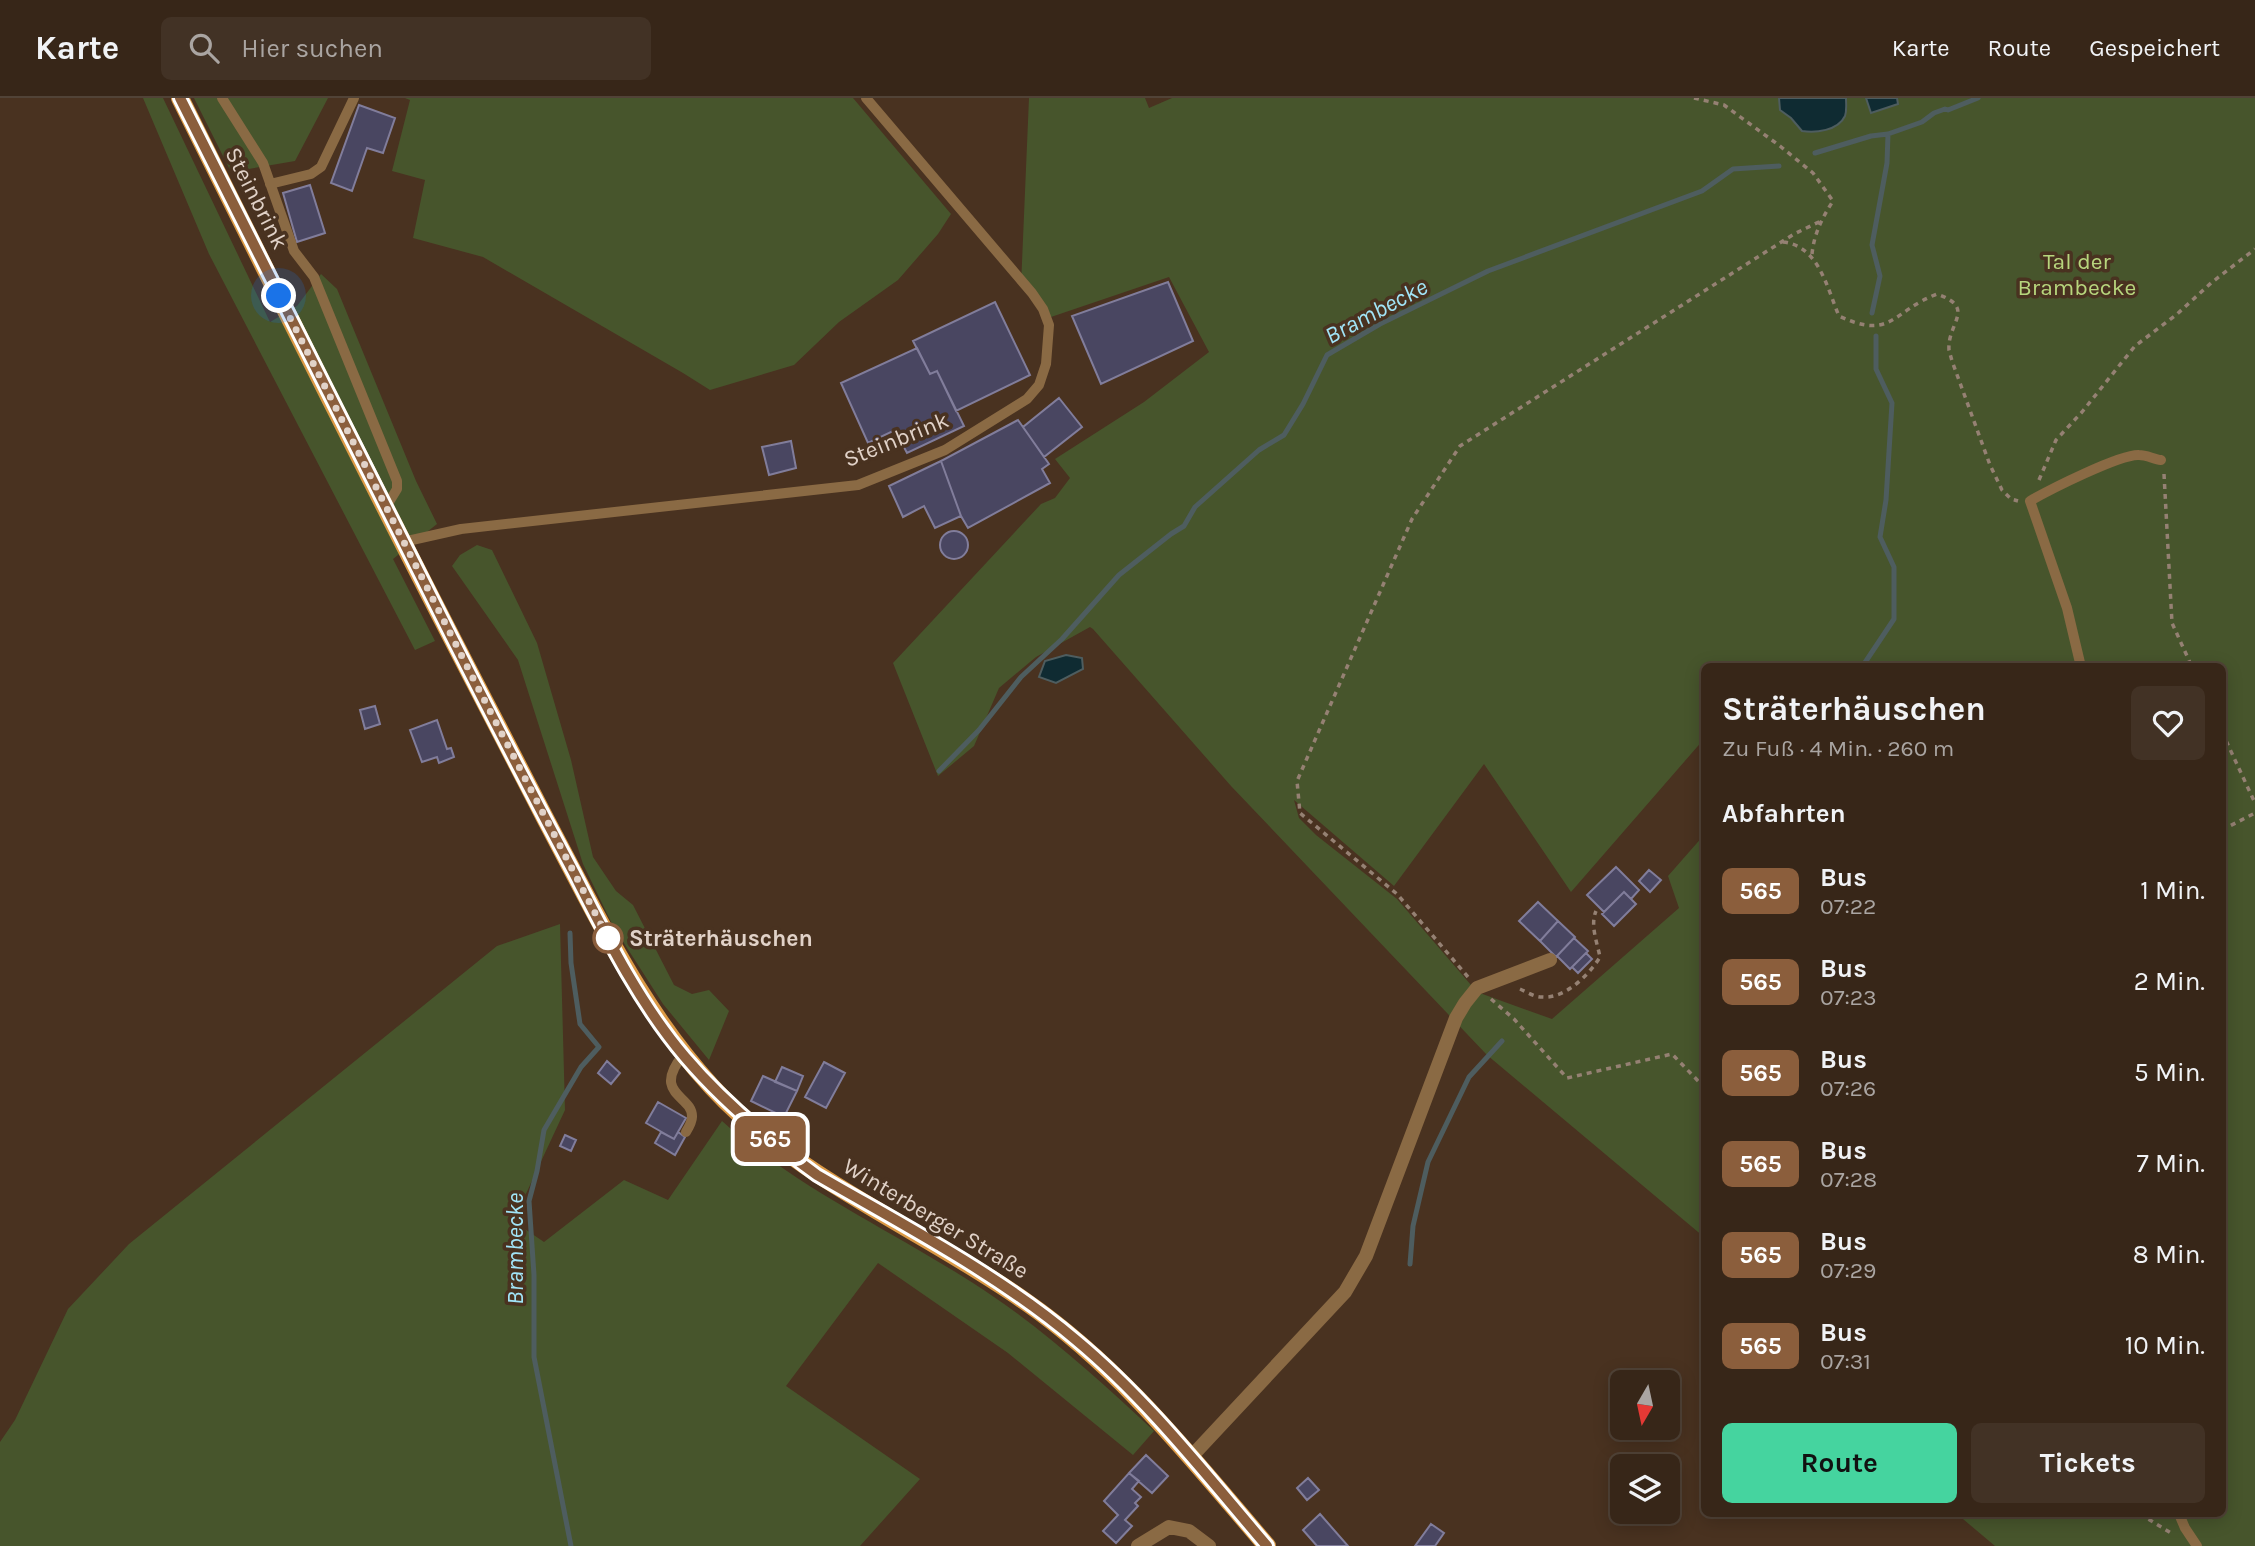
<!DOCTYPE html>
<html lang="de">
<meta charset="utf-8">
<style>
:root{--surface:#372618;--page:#423225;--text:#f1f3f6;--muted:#aaa5a2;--line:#514337;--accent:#45d49f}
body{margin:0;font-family:Karla,sans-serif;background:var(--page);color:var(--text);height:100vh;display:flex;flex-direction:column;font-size:26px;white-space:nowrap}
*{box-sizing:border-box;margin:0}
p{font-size:23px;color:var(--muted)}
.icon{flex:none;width:38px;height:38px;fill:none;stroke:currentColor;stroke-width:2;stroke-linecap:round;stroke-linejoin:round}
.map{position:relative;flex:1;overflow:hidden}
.side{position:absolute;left:1701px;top:565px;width:525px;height:854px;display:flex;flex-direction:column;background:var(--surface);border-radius:10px;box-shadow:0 4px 18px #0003,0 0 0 2px var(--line)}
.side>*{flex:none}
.badge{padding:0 14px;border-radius:10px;font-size:24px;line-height:46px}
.needle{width:46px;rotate:189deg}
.tools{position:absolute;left:1610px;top:1272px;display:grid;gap:14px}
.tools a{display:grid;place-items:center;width:70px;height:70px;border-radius:10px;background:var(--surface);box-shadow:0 4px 18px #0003,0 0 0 2px var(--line);font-size:35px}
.you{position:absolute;width:35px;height:35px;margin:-18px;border:5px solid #fff;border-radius:50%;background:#1a73e8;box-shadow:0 0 0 10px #1a73e833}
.map>.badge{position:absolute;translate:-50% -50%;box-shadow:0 0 0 4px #fff}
h2{padding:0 21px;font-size:26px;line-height:63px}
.round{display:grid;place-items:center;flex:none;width:74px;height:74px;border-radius:10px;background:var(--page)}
.overview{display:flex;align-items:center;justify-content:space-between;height:119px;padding:0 21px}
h1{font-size:33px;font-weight:700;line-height:52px}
.primary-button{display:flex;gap:14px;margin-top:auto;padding:14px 21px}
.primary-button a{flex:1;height:80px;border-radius:10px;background:var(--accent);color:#111;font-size:28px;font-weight:700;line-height:80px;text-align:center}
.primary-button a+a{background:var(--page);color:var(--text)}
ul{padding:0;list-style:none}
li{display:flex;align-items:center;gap:21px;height:91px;padding:0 21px}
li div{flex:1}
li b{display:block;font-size:26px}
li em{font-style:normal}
li .badge{min-width:77px;font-weight:700;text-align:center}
header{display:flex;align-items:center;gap:42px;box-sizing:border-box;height:98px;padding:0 35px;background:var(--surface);border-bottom:2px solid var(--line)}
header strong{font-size:33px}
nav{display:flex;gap:38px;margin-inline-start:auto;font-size:24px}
.search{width:490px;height:63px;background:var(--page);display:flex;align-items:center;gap:18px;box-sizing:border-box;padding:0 24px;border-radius:10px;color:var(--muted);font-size:26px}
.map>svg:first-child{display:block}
</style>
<header>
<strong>Karte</strong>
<div class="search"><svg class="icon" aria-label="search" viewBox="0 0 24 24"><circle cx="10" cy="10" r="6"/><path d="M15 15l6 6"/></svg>Hier suchen</div>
<nav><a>Karte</a><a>Route</a><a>Gespeichert</a></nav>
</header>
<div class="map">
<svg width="2255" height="1448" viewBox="0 0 2255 1448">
<rect width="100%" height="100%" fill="#493220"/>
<!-- green -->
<path fill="#47552c" d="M 143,0 L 163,0 L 270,224 L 297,208 L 321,176 L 337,191 L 416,383 L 437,426 L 393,461 L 435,543 L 415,552 L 209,156 Z
M 194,0 L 328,0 L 295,63 L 231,74 Z
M 405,0 L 853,0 L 951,116 L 938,136 L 898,182 L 839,224 L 794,267 L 710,292 L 683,275 L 483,159 L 413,140 L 425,82 L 392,73 L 410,2 Z
M 1029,0 L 1145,0 L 1149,10 L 1172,0 L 2255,0 L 2255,1448 L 1995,1448 L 1957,1416 L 2222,1416 L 2222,569 L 1704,569 L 1704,641 L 1571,794 L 1484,666 L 1394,788 L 1294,702 L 1299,720 L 1316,737 L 1397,801 L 1477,894 L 1552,921 L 1679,810 L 1668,778 L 1704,737 L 1704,1139 L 1487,957 L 1231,688 L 1093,531 L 1090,529 L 1036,559 L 999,590 L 974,648 L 938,678 L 893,565 L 1041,406 L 1055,400 L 1070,380 L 1055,361 L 1144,304 L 1209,254 L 1169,179 L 1051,219 L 1021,188 Z
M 477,447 L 492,452 L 537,545 L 571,662 L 593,759 L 616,793 L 633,807 L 674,887 L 692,896 L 709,892 L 729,913 L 709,962 L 663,906 L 613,828 L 583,766 L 518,562 L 452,468 L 460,457 Z
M 560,826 L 565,1012 L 524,1100 L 522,1129 L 544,1144 L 624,1082 L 668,1102 L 722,1023 C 797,1090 889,1131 973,1185 C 1039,1227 1097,1280 1154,1333 L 1133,1357 L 1008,1255 L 878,1165 L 786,1288 L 920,1381 L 860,1448 L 0,1448 L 0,1344 L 15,1322 L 68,1211 L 129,1146 L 497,848 Z"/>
<!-- water -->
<path fill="#0f2b32" stroke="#4e5d5f" stroke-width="2" d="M 1779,0 L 1846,0 C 1846,6 1847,12 1845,18 C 1838,33 1815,35 1802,33 L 1791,20 L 1780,12 Z
M 1866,0 L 1897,0 L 1898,6 L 1871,15 Z
M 1066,557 L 1082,560 L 1083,571 L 1056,585 L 1039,579 L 1045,563 Z"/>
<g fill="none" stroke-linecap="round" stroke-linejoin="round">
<!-- stream -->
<path stroke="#4e5d5f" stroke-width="5" d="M 1815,55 L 1871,38 L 1888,36 L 1922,24 L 1934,15 L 1945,11 L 1948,12 L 1978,0
M 1872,215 L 1880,178 L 1872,147 L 1887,65 L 1888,36
M 1862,569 L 1894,521 L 1894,469 L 1880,439 L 1886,402 L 1892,305 L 1876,271 L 1876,238
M 939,673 L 979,632 L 1021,579 L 1062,541 L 1119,477 L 1171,436 L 1184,428 L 1195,409 L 1259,352 L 1284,337 L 1303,306 L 1327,257 L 1380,226 L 1488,173 L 1702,93 L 1733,71 L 1779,68
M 570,835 L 571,865 L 580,926 L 599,949 L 581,969 L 544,1032 L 537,1073 L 529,1103 L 534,1177 L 534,1259 L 571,1448
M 1410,1166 L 1413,1128 L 1428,1064 L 1469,979 L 1502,943"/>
</g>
<!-- building -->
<path fill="#494661" stroke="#817d9b" stroke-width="2" d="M 359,7 L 395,20 L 383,55 L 367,50 L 352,93 L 331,85 Z
M 310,87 L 325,135 L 297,144 L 283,95 Z
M 1168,184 L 1193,243 L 1101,286 L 1072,218 Z
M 995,204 L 1030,277 L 956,313 L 937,273 L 930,276 L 913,243 Z
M 917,250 L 930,276 L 937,273 L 964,328 L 907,355 L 895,332 L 868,345 L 841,285 Z
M 1059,300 L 1082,329 L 1044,359 L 1023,329 Z
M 1018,322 L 1049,366 L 1042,371 L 1050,385 L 968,430 L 961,418 L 941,363 Z
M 791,343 L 796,370 L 769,377 L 762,349 Z
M 941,363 L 961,418 L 935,430 L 924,408 L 903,419 L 889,388 Z
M940 447a14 14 0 1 1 28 0a14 14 0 1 1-28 0Z
M 375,608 L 380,626 L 365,631 L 360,612 Z
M 437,622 L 447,651 L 451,650 L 454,659 L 439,665 L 437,659 L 422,664 L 410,632 Z
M 1616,769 L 1639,792 L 1631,801 L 1624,794 L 1604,814 L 1587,797 Z
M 1649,772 L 1661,782 L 1650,794 L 1639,783 Z
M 1624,794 L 1636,806 L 1614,828 L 1602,816 Z
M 1538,804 L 1558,823 L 1540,843 L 1519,823 Z
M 1558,823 L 1575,839 L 1556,859 L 1540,843 Z
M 1574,840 L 1588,853 L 1570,871 L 1557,858 Z
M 1586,855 L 1592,861 L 1578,875 L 1572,869 Z
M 607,963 L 620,975 L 611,986 L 598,975 Z
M 824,964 L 845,975 L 826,1010 L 805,999 Z
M 782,969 L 803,978 L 797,993 L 775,984 Z
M 763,978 L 797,993 L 784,1019 L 751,1003 Z
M 658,1004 L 686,1020 L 674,1041 L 646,1025 Z
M 661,1034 L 674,1041 L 678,1034 L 685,1039 L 675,1057 L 655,1045 Z
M 565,1037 L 576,1042 L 571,1053 L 560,1048 Z
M 1146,1357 L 1168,1378 L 1152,1395 L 1129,1375 Z
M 1129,1375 L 1139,1383 L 1132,1391 L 1141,1399 L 1135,1405 L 1138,1408 L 1125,1422 L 1132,1428 L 1116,1445 L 1103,1433 L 1118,1417 L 1104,1403 Z
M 1308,1380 L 1319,1392 L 1307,1402 L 1297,1390 Z
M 1320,1416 L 1348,1448 L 1317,1448 L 1303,1432 Z
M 1431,1426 L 1444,1435 L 1435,1448 L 1415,1448 Z"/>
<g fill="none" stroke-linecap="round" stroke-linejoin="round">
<!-- path -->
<path stroke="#958173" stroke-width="3.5" stroke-dasharray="5 5" stroke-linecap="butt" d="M 1694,0 L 1724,7 L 1780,48 L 1813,75 L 1833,103 C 1822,120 1814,136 1812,156
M 1783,144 C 1819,148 1827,190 1839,218 C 1892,243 1892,213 1937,196 C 1977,210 1947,225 1949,252 C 1950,256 1951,259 1952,263 L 1990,367 L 2002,392 L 2011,401 L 2018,403
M 2164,376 L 2172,525 L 2192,569
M 2039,382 L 2056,342 L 2082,314 L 2135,248 L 2176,217 L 2211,185 L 2255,151
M 2222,634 L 2255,705
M 2222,732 L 2255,715
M 1468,879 L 1397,796 L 1300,715 L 1297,683 L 1412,421 L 1460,348 L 1794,136 L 1821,123
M 1520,891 C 1527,894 1534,899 1542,899 C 1565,901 1589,877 1600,859 C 1597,844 1590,827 1596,813
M 1491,901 L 1514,921 L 1567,980 L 1672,956 L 1704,989
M 2140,1416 L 2171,1435"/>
<!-- lane -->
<path stroke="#8a6a44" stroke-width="10" d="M 222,0 L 263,65 L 294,153 L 314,179 L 397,383 L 397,391 L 386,409
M 270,86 L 311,76 L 321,69 L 354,0
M 403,444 L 461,431 L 858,387 L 945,352 L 1027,301 L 1039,287 L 1046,266 L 1049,227 L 1043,211 L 1032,195 L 866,0
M 2081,569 L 2067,510 L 2030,403 C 2049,392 2120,356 2139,357 C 2146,357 2154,361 2161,362
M 683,957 C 651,997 693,997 692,1019 C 692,1024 689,1029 686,1034
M 2179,1416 L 2185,1430 L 2197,1448"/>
<!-- street -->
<path stroke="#8a6a44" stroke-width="14" d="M 1191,1359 L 1345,1194 L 1366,1158 L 1456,920 L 1465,905 L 1477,890 L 1550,862
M 1138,1448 L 1169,1429 L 1189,1433 L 1209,1448"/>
<!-- primary -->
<path stroke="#db9945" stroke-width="18" d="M 180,0 C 285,211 390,422 499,631 C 524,680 550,730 576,779 C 615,854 655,927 712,989 C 799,1083 923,1131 1026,1204 C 1121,1270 1192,1361 1267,1448"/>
</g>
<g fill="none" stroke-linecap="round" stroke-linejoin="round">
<defs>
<path id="line" d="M 180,0 C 271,179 360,359 451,538 C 491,617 532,696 574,775 C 606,838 639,905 685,959 C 724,1005 769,1042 817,1077 C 905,1128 998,1176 1076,1242 C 1148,1302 1206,1377 1267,1448"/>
</defs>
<!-- line casing -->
<use href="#line" stroke="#fff" stroke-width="16"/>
<!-- line -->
<use href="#line" stroke="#8b5e3c" stroke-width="10"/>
<!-- walk -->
<path stroke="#e1d2c8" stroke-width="7" stroke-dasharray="0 12.6" d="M 279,198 L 475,584 L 608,840"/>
</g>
<!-- markers -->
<circle fill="#fff" stroke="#8b5e3c" stroke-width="3.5" cx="608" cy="840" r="14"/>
<g text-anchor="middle" stroke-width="7" stroke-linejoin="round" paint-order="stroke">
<!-- street labels -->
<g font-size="23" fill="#e1d2c8" stroke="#493220">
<text transform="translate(257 100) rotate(63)" y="8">Steinbrink</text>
<text transform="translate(896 341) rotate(-22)" y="8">Steinbrink</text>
<text transform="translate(936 1120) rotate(31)" y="8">Winterberger Straße</text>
</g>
<!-- park labels -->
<g font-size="23" fill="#b7d67d" stroke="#493220">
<text x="2077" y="171">Tal der<tspan x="2077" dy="26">Brambecke</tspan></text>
</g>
<!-- stop labels -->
<g font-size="23" font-weight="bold" fill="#e1d2c8" stroke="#493220" text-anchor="start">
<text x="629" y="848">Sträterhäuschen</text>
</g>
<!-- water labels -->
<g font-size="24" font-style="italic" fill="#a1e4f7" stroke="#493220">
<text transform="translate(1376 213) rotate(-28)" y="8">Brambecke</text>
<text transform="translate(515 1151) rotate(-90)" y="8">Brambecke</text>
</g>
</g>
</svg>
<div class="tools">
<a><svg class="needle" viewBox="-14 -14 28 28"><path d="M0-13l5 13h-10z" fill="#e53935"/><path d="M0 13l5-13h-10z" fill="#aaa5a2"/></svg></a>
<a><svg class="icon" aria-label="layers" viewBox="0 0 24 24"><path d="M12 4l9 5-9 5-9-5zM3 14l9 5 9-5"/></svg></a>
</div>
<div class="you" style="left:279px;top:198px"></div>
<b class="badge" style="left:770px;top:1041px;background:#8b5e3c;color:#fff">565</b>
<section class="side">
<div class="overview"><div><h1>Sträterhäuschen</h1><p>Zu Fuß · 4 Min. · 260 m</p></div><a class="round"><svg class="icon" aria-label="heart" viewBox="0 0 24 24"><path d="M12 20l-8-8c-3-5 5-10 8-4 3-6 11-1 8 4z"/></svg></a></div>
<h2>Abfahrten</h2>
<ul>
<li><span class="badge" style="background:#8b5e3c;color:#fff">565</span><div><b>Bus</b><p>07:22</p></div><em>1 Min.</em></li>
<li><span class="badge" style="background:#8b5e3c;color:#fff">565</span><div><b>Bus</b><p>07:23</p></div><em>2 Min.</em></li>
<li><span class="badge" style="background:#8b5e3c;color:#fff">565</span><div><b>Bus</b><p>07:26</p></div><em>5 Min.</em></li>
<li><span class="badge" style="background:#8b5e3c;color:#fff">565</span><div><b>Bus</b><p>07:28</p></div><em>7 Min.</em></li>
<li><span class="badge" style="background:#8b5e3c;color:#fff">565</span><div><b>Bus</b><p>07:29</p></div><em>8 Min.</em></li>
<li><span class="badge" style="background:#8b5e3c;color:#fff">565</span><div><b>Bus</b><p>07:31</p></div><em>10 Min.</em></li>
</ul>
<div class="primary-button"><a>Route</a><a>Tickets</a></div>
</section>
</div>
